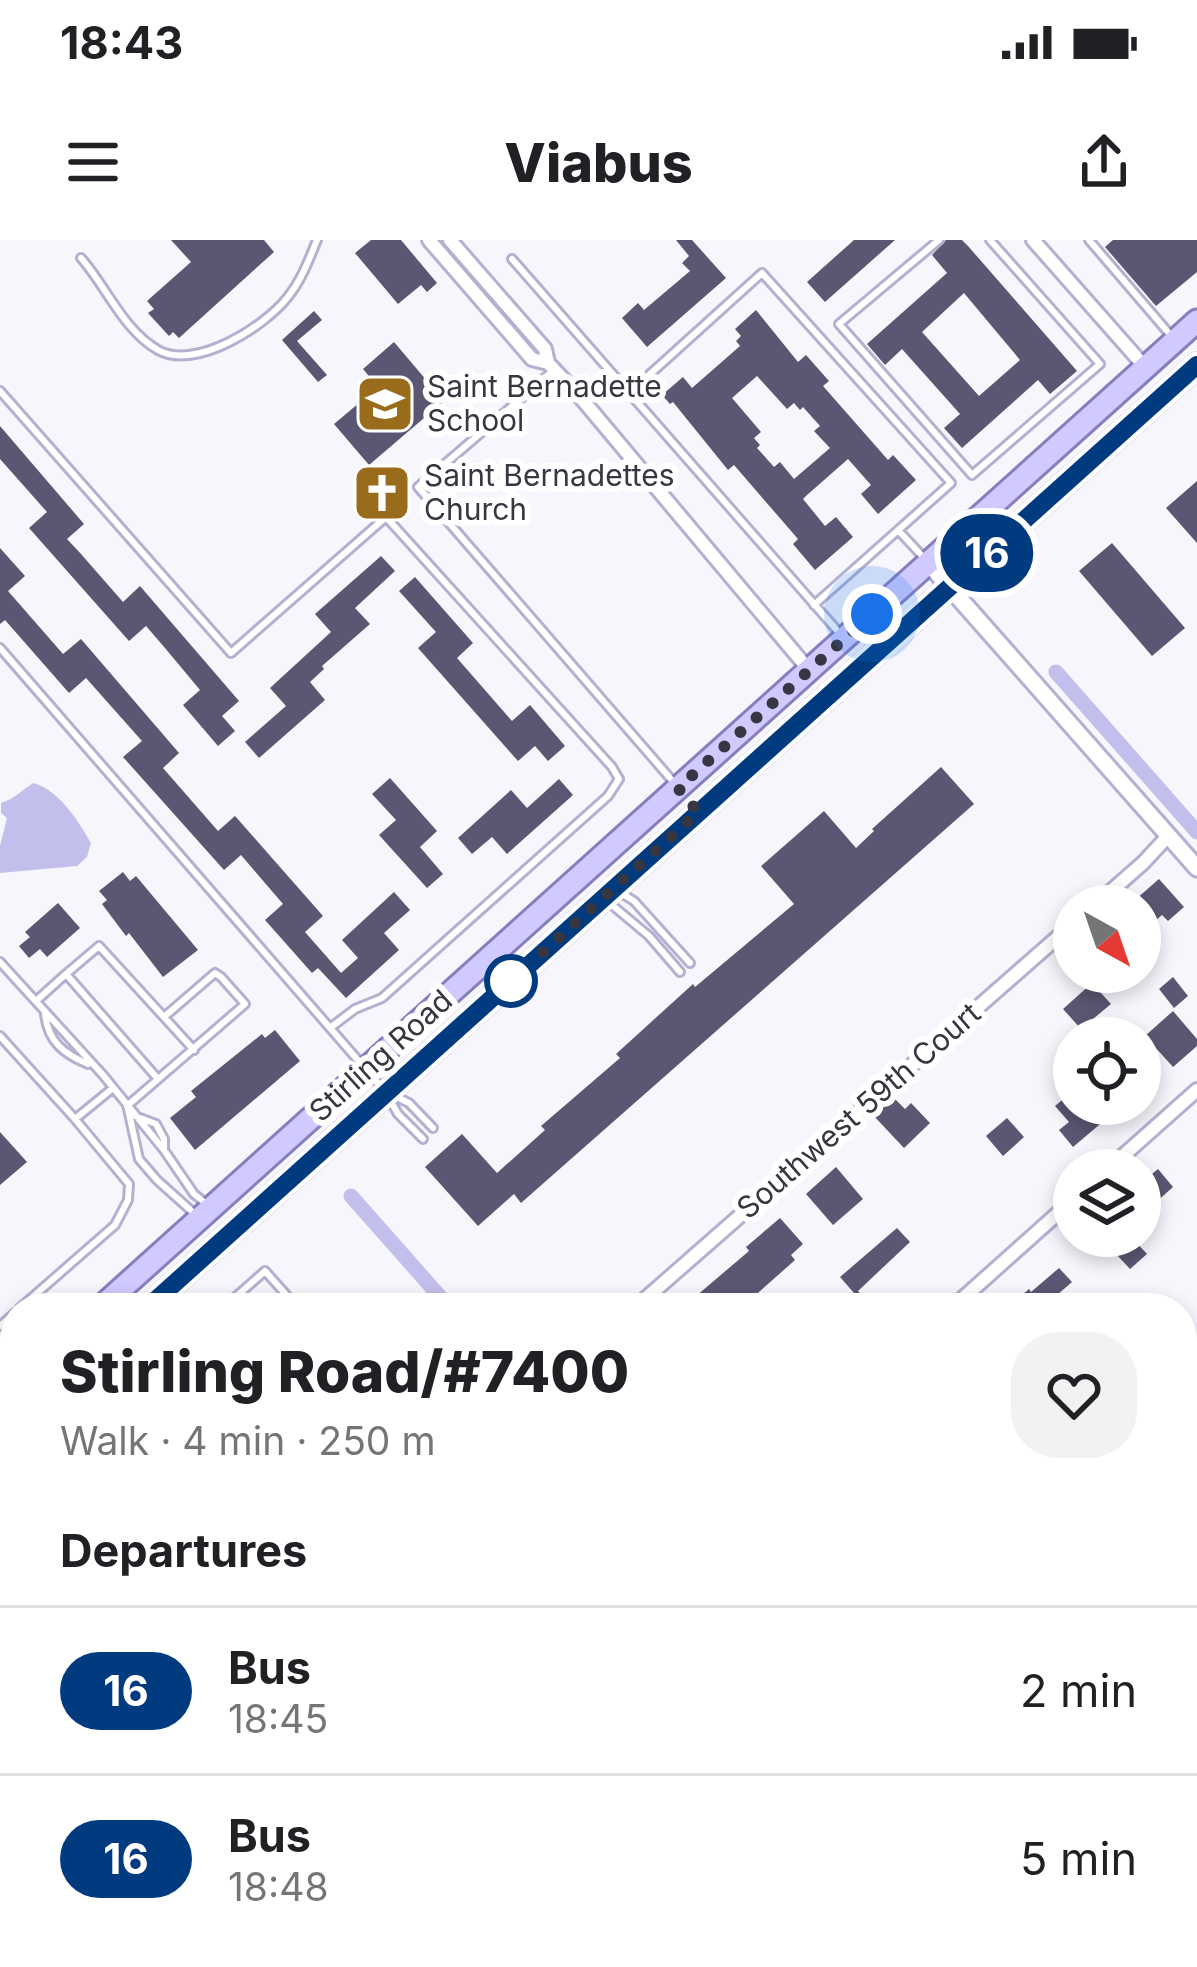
<!DOCTYPE html>
<meta charset="utf-8">
<style>
:root{--surface:#fff;--page:#f2f2f2;--text:#202124;--muted:#757577;--line:#e0e0e0}
body{margin:0;font-family:Inter,sans-serif;background:var(--page);color:var(--text);height:100vh;display:flex;flex-direction:column;font-size:45px;white-space:nowrap}
*{box-sizing:border-box;margin:0}
p{font-size:39px;color:var(--muted)}
.icon{flex:none;width:66px;height:66px;fill:none;stroke:currentColor;stroke-width:2;stroke-linecap:round;stroke-linejoin:round}
.map{position:relative;flex:1;overflow:hidden}
.drawer{position:absolute;left:0px;top:1053px;width:1197px;height:675px;display:flex;flex-direction:column;background:var(--surface);border-radius:48px 48px 0 0;box-shadow:0 6px 18px #0003}
.drawer>*{flex:none}
.badge{padding:0 24px;border-radius:39px;font-size:42px;line-height:78px}
.needle{width:78px;rotate:140deg}
.tools{position:absolute;left:1053px;top:645px;display:grid;gap:24px}
.tools a{display:grid;place-items:center;width:108px;height:108px;border-radius:50%;background:var(--surface);box-shadow:0 6px 18px #0003;font-size:60px}
.you{position:absolute;width:60px;height:60px;margin:-30px;border:9px solid #fff;border-radius:50%;background:#1a73e8;box-shadow:0 0 0 18px #1a73e833}
.map>.badge{position:absolute;translate:-50% -50%;box-shadow:0 0 0 6px #fff}
h2{padding:0 60px;font-size:45px;line-height:108px}
.round{display:grid;place-items:center;flex:none;width:126px;height:126px;border-radius:48px;background:var(--page)}
.head{display:flex;align-items:center;justify-content:space-between;height:204px;padding:0 60px}
h1{font-size:57px;font-weight:800;line-height:90px}
ul{padding:0;list-style:none}
li{display:flex;align-items:center;gap:36px;height:168px;padding:0 60px;border-top:3px solid var(--line)}
li div{flex:1}
li b{display:block;font-size:45px}
li em{font-style:normal}
li .badge{min-width:132px;font-weight:700;text-align:center}
.status{display:flex;justify-content:space-between;align-items:center;height:84px;padding:0 60px;background:var(--surface);direction:ltr}
.status svg{height:33px;fill:currentColor}
header{display:flex;justify-content:space-between;align-items:center;height:156px;padding:0 60px;background:var(--surface);font-size:54px;font-weight:800}
.map>svg:first-child{display:block}
</style>
<div class="status"><b>18:43</b><svg viewBox="0 0 49 12"><path d="M0 12V9h3v3zM5 12V6h3v6zM10 12V3h3v9zM15 12V0h3v12zM26 1h20v11H26zM47 4h2v5h-2z"/></svg></div>
<header><svg class="icon" aria-label="menu" viewBox="0 0 24 24"><path d="M4 6h16M4 12h16M4 18h16"/></svg>Viabus<svg class="icon" aria-label="share" viewBox="0 0 24 24"><path d="M12 15V3M7 8l5-5 5 5M5 13v7h14v-7"/></svg></header>
<div class="map">
<svg width="1197" height="1727" viewBox="0 0 1197 1727">
<rect width="100%" height="100%" fill="#f7f6fd"/>
<!-- water -->
<path fill="#c2bfec" d="M 33,543 C 59,550 77,579 91,603 L 87,617 L 77,626 L 0,633 L 0,606 L 7,578 L 1,573 L 1,563 L 11,559 Z"/>
<g fill="none" stroke-linecap="round" stroke-linejoin="round">
<!-- canal -->
<path stroke="#c2bfec" stroke-width="15" d="M 1056,432 L 1197,592
M 351,956 L 450,1068
M 1020,1713 L 1033,1727"/>
</g>
<!-- building -->
<path fill="#595772" fill-rule="evenodd" d="M 171,0 L 264,0 L 274,12 L 179,98 L 173,92 L 169,96 L 148,73 L 154,69 L 147,61 L 191,22 Z
M 371,0 L 401,0 L 437,43 L 427,52 L 421,45 L 398,64 L 355,13 Z
M 676,0 L 692,0 L 726,38 L 647,107 L 622,78 L 638,63 L 644,70 L 690,31 L 682,23 L 689,16 Z
M 854,0 L 895,0 L 825,62 L 807,42 Z
M 946,0 L 962,0 L 968,6 L 1077,131 L 1050,154 L 1038,140 L 962,208 L 944,188 L 960,174 L 902,109 L 885,125 L 867,104 L 947,33 L 932,15 ZM 964,53 L 1020,120 L 979,156 L 922,92 Z
M 1113,0 L 1197,0 L 1197,32 L 1156,66 L 1105,7 Z
M 756,70 L 798,122 L 806,115 L 829,141 L 823,146 L 888,220 L 893,215 L 916,240 L 878,274 L 861,254 L 871,245 L 848,219 L 807,255 L 803,259 L 825,286 L 836,277 L 853,297 L 815,330 L 793,304 L 798,299 L 734,225 L 728,230 L 673,162 L 670,164 L 662,155 L 683,137 L 692,148 L 740,106 L 736,101 L 741,96 L 735,89 ZM 757,136 L 787,169 L 794,163 L 800,170 L 803,167 L 820,186 L 814,191 L 830,208 L 794,239 L 780,222 L 774,227 L 757,208 L 760,205 L 754,198 L 761,192 L 732,158 Z
M 314,71 L 322,80 L 297,101 L 327,135 L 318,142 L 282,100 Z
M 394,102 L 444,161 L 369,225 L 334,184 L 378,147 L 363,129 Z
M 0,186 L 84,284 L 67,299 L 81,314 L 123,362 L 140,346 L 239,461 L 222,476 L 235,491 L 218,506 L 183,465 L 200,450 L 165,408 L 146,386 L 129,401 L 29,288 L 47,272 L 0,219 Z
M 1197,241 L 1197,303 L 1166,268 Z
M 1112,303 L 1185,388 L 1152,416 L 1079,331 Z
M 0,308 L 25,336 L 8,351 L 63,414 L 81,399 L 179,513 L 163,528 L 218,591 L 235,576 L 323,676 L 305,692 L 341,733 L 358,718 L 342,700 L 394,652 L 410,670 L 384,693 L 399,710 L 346,758 L 318,728 L 312,733 L 265,680 L 283,664 L 241,615 L 224,630 L 123,517 L 142,501 L 86,438 L 69,453 L 5,380 L 0,384 Z
M 381,316 L 395,331 L 355,368 L 370,384 L 322,426 L 324,429 L 310,442 L 325,460 L 259,518 L 245,502 L 286,466 L 270,448 L 331,392 L 315,374 Z
M 415,337 L 473,403 L 457,418 L 512,481 L 530,465 L 565,506 L 548,521 L 535,506 L 518,521 L 418,408 L 436,392 L 399,351 Z
M 941,527 L 974,564 L 521,963 L 514,954 L 478,986 L 425,927 L 462,894 L 497,933 L 545,890 L 541,886 L 620,818 L 616,814 L 693,744 L 695,747 L 794,664 L 761,626 L 824,571 L 856,608 L 874,591 L 872,589 Z
M 390,538 L 437,591 L 420,607 L 443,634 L 427,648 L 379,595 L 396,580 L 372,554 Z
M 559,539 L 573,555 L 507,614 L 492,597 L 472,614 L 458,598 L 511,550 L 527,568 Z
M 123,632 L 130,641 L 136,636 L 198,710 L 163,737 L 129,693 L 126,696 L 102,664 L 107,660 L 99,651 Z
M 1159,639 L 1184,667 L 1168,681 L 1162,675 L 1140,694 L 1140,666 L 1128,666 Z
M 58,663 L 80,688 L 47,717 L 40,709 L 29,718 L 19,706 L 30,697 L 25,692 Z
M 1173,737 L 1188,756 L 1174,768 L 1159,749 Z
M 1092,743 L 1111,764 L 1081,789 L 1063,769 Z
M 1173,771 L 1197,799 L 1197,806 L 1173,827 L 1145,796 Z
M 275,790 L 300,821 L 195,910 L 170,878 L 196,857 L 191,851 L 262,794 L 265,798 Z
M 1074,850 L 1074,864 L 1104,864 L 1112,874 L 1073,907 L 1059,890 L 1069,882 L 1055,866 Z
M 892,856 L 905,869 L 911,863 L 930,883 L 904,908 L 872,874 Z
M 1007,878 L 1024,897 L 1003,916 L 986,896 Z
M 0,892 L 27,922 L 0,945 Z
M 836,927 L 863,959 L 833,985 L 806,954 Z
M 1158,929 L 1173,947 L 1145,972 L 1140,965 L 1140,930 L 1147,938 Z
M 780,978 L 803,1004 L 791,1015 L 795,1020 L 741,1068 L 682,1068 L 749,1011 L 746,1007 Z
M 897,988 L 910,1002 L 858,1051 L 873,1068 L 836,1068 L 854,1053 L 840,1037 Z
M 1133,999 L 1147,1014 L 1130,1029 L 1116,1014 Z
M 1059,1028 L 1072,1042 L 1042,1068 L 1007,1068 L 1029,1049 L 1031,1052 Z
M 0,1374 L 15,1391 L 15,1447 L 0,1430 Z
M 15,1466 L 15,1614 L 0,1627 L 0,1480 Z
M 1182,1532 L 1197,1532 L 1197,1576 L 1182,1576 Z
M 855,1713 L 894,1713 L 891,1727 L 851,1727 Z
M 1110,1713 L 1163,1713 L 1175,1727 L 1123,1727 Z"/>
<g fill="none" stroke-linecap="round" stroke-linejoin="round">
<defs>
<path id="service" d="M 939,0 L 839,84 L 972,235 L 1100,124 L 990,0
M 1089,0 L 1173,98
M 81,18 C 106,46 123,90 158,110 C 195,131 264,87 287,58 C 301,41 309,20 317,0
M 512,19 L 842,396
M 554,130 L 418,247 L 676,545
M 0,151 L 231,413 L 386,277 L 612,527 L 619,539 L 608,556 L 382,758 L 355,769 L 330,788
M 628,154 L 762,33 L 951,243 L 814,365
M 898,290 L 924,318
M 0,408 L 383,849
M 616,650 L 634,661 L 690,723
M 606,660 L 649,696 L 680,732
M 0,722 L 103,835 L 164,910 L 194,954 L 209,966
M 36,761 L 66,734
M 45,774 C 48,802 64,814 88,824
M 0,796 L 75,879 L 129,944 L 128,960 L 115,985 L 20,1068
M 158,839 L 66,734 L 99,706 L 194,810
M 395,856 L 409,863 L 433,888
M 390,860 L 398,874 L 423,899
M 127,866 L 245,764 L 221,737 L 215,733 L 164,777
M 128,869 L 139,919 L 157,940 L 196,975
M 135,876 L 156,884 L 164,899 L 164,910
M 75,879 L 113,848
M 223,1068 L 265,1031 L 298,1068
M 0,1086 L 15,1073
M 0,1360 L 15,1377
M 0,1650 L 15,1637"/>
<path id="minor" d="M 429,0 L 532,119 L 548,123 L 545,109 L 450,0
M 1033,0 L 1145,127
M 548,123 L 581,158 L 809,430
M 1094,666 L 1143,623 L 1168,596
M 1107,930 L 1197,850
M 645,1059 L 1074,683
M 952,1068 L 1074,959
M 1182,1155 L 1197,1141
M 1182,1466 L 1197,1453
M 1182,1654 L 1197,1671
M 15,1727 L 30,1713
M 692,1727 L 709,1713"/>
<path id="tertiary" d="M 929,324 L 1197,628"/>
<path id="primary" d="M 100,1068 L 1197,81
M 147,1068 L 1197,125
M 0,1158 L 15,1144
M 0,1201 L 15,1187"/>
</defs>
<!-- service casing -->
<use href="#service" stroke="#b3b1d0" stroke-width="12"/>
<!-- minor casing -->
<use href="#minor" stroke="#b3b1d0" stroke-width="18"/>
<!-- tertiary casing -->
<use href="#tertiary" stroke="#b3b1d0" stroke-width="21"/>
<!-- primary casing -->
<use href="#primary" stroke="#867fbd" stroke-width="27"/>
<!-- service -->
<use href="#service" stroke="#fff" stroke-width="6"/>
<!-- minor -->
<use href="#minor" stroke="#fff" stroke-width="12"/>
<!-- tertiary -->
<use href="#tertiary" stroke="#fff" stroke-width="15"/>
<!-- primary -->
<use href="#primary" stroke="#d0caff" stroke-width="21"/>
</g>
<g fill="none" stroke-linecap="round" stroke-linejoin="round">
<defs>
<path id="line" d="M 147,1068 L 1197,125"/>
</defs>
<!-- line casing -->
<use href="#line" stroke="#fff" stroke-width="27"/>
<!-- line -->
<use href="#line" stroke="#003b80" stroke-width="18"/>
<!-- walk -->
<path stroke="#373643" stroke-width="12" stroke-dasharray="0 21.6" d="M 511,741 L 698,572 L 678,548 L 872,374"/>
</g>
<!-- icons -->
<defs>
<symbol id="school-square" viewBox="-11 -11 22 22"><rect x="-9" y="-9" width="18" height="18" rx="4" fill="#986c1a" stroke="#fff"/><path d="M0-5L7-2L0 1L-7-2ZM-4 1L0 2.5L4 1V4Q0 6-4 4Z" fill="#fff"/></symbol>
<symbol id="church-square" viewBox="-11 -11 22 22"><rect x="-9" y="-9" width="18" height="18" rx="4" fill="#986c1a" stroke="#fff"/><path d="M-1.2-6h2.4v3.5h3.3v2.4h-3.3V6h-2.4V-.1h-3.3v-2.4h3.3Z" fill="#fff"/></symbol>
</defs>
<g fill-rule="evenodd">
<use href="#school-square" x="352" y="131" width="66" height="66"/>
<use href="#church-square" x="349" y="220" width="66" height="66"/>
</g>
<!-- markers -->
<circle fill="#fff" stroke="#003b80" stroke-width="6" cx="511" cy="741" r="24"/>
<g text-anchor="middle" stroke-width="12" stroke-linejoin="round" paint-order="stroke">
<!-- poi labels -->
<g font-size="30" fill="#373643" stroke="#fff" text-anchor="start">
<text x="427" y="157">Saint Bernadette<tspan x="427" dy="34">School</tspan></text>
<text x="424" y="246">Saint Bernadettes<tspan x="424" dy="34">Church</tspan></text>
</g>
<!-- street labels -->
<g font-size="30" fill="#373643" stroke="#fff">
<text transform="translate(381 816) rotate(-42)" y="10">Stirling Road</text>
<text transform="translate(859 871) rotate(-41)" y="10">Southwest 59th Court</text>
</g>
</g>
</svg>
<div class="tools">
<a><svg class="needle" viewBox="-14 -14 28 28"><path d="M0-13l5 13h-10z" fill="#e53935"/><path d="M0 13l5-13h-10z" fill="#757577"/></svg></a>
<a><svg class="icon" aria-label="locate" viewBox="0 0 24 24"><circle cx="12" cy="12" r="6"/><path d="M12 2v4M12 18v4M2 12h4M18 12h4"/></svg></a>
<a><svg class="icon" aria-label="layers" viewBox="0 0 24 24"><path d="M12 4l9 5-9 5-9-5zM3 14l9 5 9-5"/></svg></a>
</div>
<div class="you" style="left:872px;top:374px"></div>
<b class="badge" style="left:987px;top:313px;background:#003b80;color:#fff">16</b>
<section class="drawer">
<div class="head"><div><h1>Stirling Road/#7400</h1><p>Walk · 4 min · 250 m</p></div><a class="round"><svg class="icon" aria-label="heart" viewBox="0 0 24 24"><path d="M12 20l-8-8c-3-5 5-10 8-4 3-6 11-1 8 4z"/></svg></a></div>
<h2>Departures</h2>
<ul>
<li><span class="badge" style="background:#003b80;color:#fff">16</span><div><b>Bus</b><p>18:45</p></div><em>2 min</em></li>
<li><span class="badge" style="background:#003b80;color:#fff">16</span><div><b>Bus</b><p>18:48</p></div><em>5 min</em></li>
</ul>
</section>
</div>
